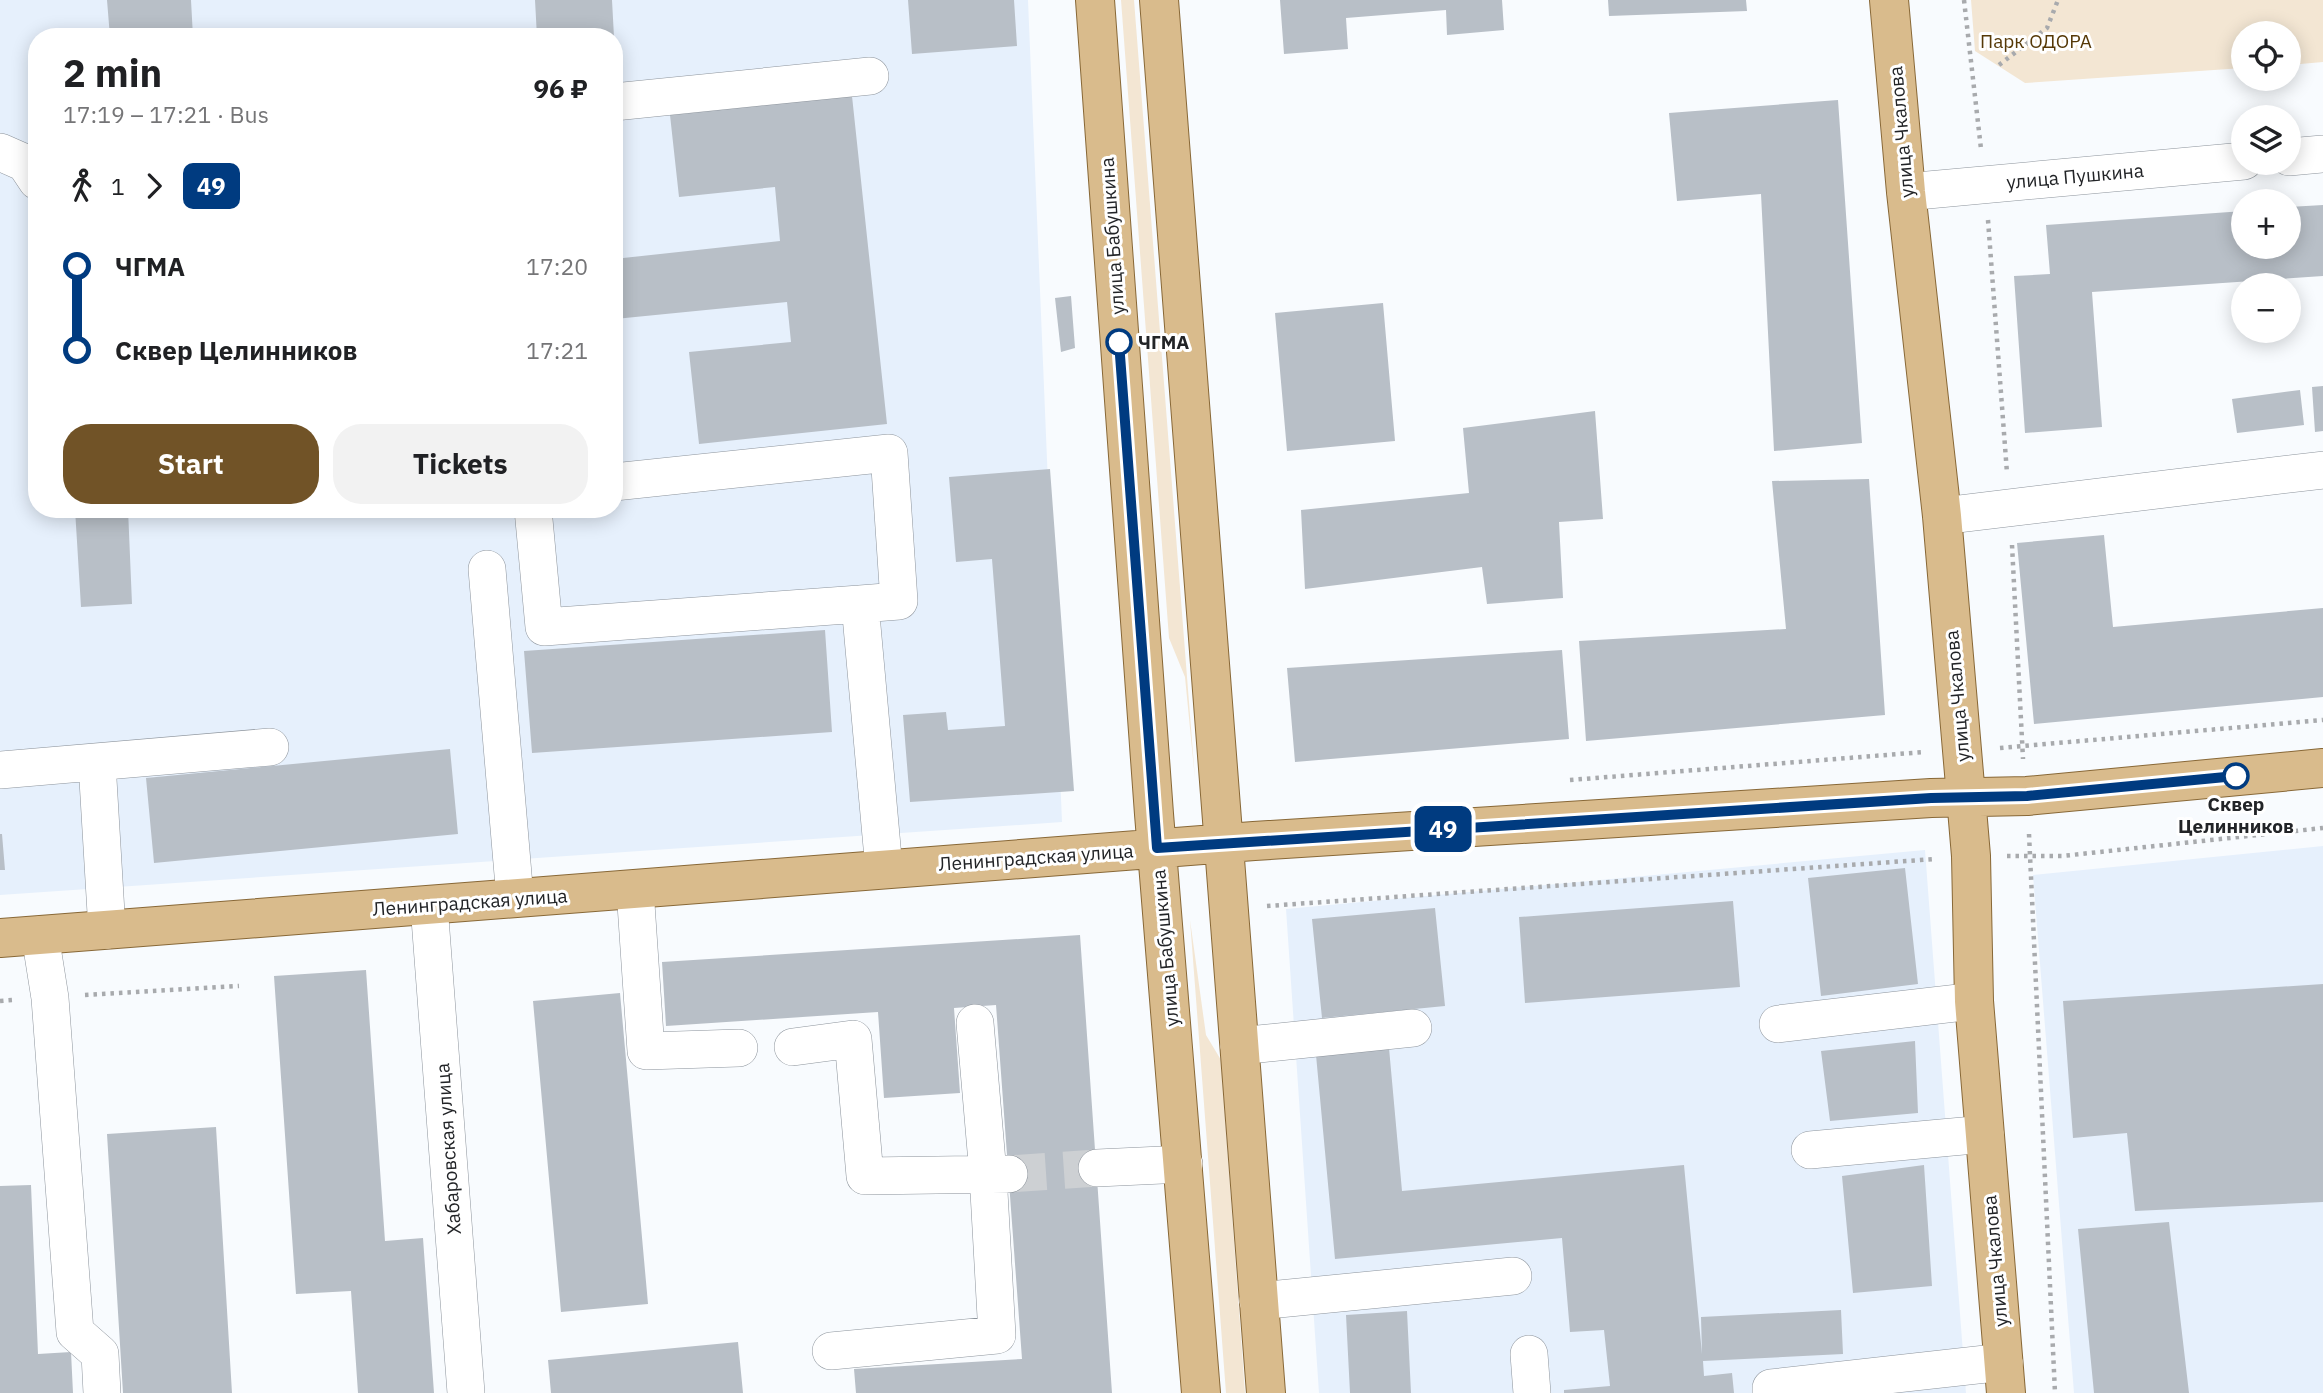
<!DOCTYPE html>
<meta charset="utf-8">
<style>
:root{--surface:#fff;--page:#f2f2f2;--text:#202124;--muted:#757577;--accent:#715327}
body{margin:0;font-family:"IBM Plex Sans",sans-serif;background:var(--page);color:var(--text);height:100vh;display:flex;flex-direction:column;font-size:26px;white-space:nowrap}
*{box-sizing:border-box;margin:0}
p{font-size:23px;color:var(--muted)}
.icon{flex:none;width:38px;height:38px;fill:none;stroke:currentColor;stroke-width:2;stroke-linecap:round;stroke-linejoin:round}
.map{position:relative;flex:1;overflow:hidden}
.details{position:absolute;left:28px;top:28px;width:595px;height:490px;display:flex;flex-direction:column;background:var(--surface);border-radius:28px;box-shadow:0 4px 18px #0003}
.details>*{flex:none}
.badge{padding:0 14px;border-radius:10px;font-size:24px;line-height:46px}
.fabs{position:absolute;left:2231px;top:21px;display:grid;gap:14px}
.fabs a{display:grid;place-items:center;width:70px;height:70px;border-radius:50%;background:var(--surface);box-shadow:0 4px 18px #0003;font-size:35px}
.map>.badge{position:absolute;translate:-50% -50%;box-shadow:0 0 0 4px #fff}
.legs{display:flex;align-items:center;gap:10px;height:77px;padding:0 35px;font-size:23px}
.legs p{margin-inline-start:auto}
.head{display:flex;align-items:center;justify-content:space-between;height:119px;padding:0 35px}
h1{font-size:38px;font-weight:700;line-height:52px}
.cta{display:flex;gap:14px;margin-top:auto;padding:14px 35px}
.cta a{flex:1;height:80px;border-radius:28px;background:var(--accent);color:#fff;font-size:28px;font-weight:700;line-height:80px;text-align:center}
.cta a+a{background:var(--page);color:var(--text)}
ul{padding:0 35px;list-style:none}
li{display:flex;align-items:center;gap:24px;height:84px;font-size:26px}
li i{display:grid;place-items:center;width:10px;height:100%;margin:0 9px;background:currentColor}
li i::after{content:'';width:18px;height:18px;margin:-9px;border:5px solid;border-radius:50%;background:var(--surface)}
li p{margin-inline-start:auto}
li:first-child i{background:linear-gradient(#0000 50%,currentColor 0)}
li:last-child i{background:linear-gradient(currentColor 50%,#0000 0)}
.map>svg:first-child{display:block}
</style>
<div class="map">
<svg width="2323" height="1393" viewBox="0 0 2323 1393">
<rect width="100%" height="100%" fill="#f8fbfe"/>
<!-- built -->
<path fill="#e6f0fc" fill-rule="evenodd" d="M 0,0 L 1028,0 L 1062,822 L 0,895 ZM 37,37 L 614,37 L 614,509 L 37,509 Z
M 2323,846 L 2323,1393 L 2074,1393 L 2033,875 Z
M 1925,850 L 1966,1393 L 1319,1393 L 1286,909 Z"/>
<!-- green -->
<path fill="#f3e6d3" d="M 1121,0 L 1134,0 L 1195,779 L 1185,677 L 1169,638 Z
M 1971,0 L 2323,0 L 2323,62 L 2289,65 L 2289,33 L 2244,33 L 2243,68 L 2025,83 L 1975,51 Z
M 1190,920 L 1206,1035 L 1221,1060 L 1245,1393 L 1226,1393 Z"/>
<!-- building -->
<path fill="#b8bfc7" d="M 107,0 L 191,0 L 193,37 L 110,37 Z
M 535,0 L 612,0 L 614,37 L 537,37 Z
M 908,0 L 1014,0 L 1017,46 L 912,54 Z
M 1280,0 L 1502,0 L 1504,30 L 1447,35 L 1446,10 L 1346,18 L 1348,49 L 1284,54 Z
M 1608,0 L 1746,0 L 1747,11 L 1609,16 Z
M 852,96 L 887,424 L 699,444 L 689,352 L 791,342 L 787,302 L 615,319 L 614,259 L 780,241 L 775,187 L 679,197 L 670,115 Z
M 1838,100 L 1862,443 L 1774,451 L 1761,194 L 1677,201 L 1669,113 Z
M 2323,205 L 2323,276 L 2092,292 L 2102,427 L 2025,433 L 2014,276 L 2050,274 L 2046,225 L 2244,211 L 2244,247 L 2289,247 L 2289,207 Z
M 1071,296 L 1075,348 L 1061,352 L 1055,298 Z
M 1383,303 L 1395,441 L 1287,451 L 1275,313 Z
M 2323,386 L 2323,431 L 2315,432 L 2312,387 Z
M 2300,390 L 2304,425 L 2237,433 L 2232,399 Z
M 1595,411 L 1603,519 L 1559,522 L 1563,598 L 1487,604 L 1482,567 L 1305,589 L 1301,510 L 1469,493 L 1463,428 Z
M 1050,469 L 1074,791 L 910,802 L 903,715 L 946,712 L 948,730 L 1005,726 L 992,559 L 956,562 L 949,477 Z
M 1869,479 L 1885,715 L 1586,741 L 1579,641 L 1786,629 L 1772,481 Z
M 75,509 L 128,509 L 132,604 L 81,607 Z
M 2104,535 L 2113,627 L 2323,608 L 2323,697 L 2034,724 L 2017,543 Z
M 825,630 L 832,732 L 532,753 L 524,651 Z
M 1562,650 L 1569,739 L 1295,762 L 1287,668 Z
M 450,749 L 458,834 L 154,863 L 146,778 Z
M 0,834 L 2,834 L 5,870 L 0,870 Z
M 1905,868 L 1918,984 L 1821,996 L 1808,878 Z
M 1733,901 L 1740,987 L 1525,1003 L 1519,917 Z
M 1435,908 L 1445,1006 L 1322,1018 L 1312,919 Z
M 1080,935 L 1112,1393 L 856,1393 L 854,1369 L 1022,1359 L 996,1005 L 954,1008 L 960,1093 L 884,1098 L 878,1012 L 666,1026 L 662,962 Z
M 366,970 L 385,1241 L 423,1238 L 434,1393 L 358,1393 L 351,1291 L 296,1294 L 274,976 Z
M 2323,984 L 2323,1202 L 2135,1211 L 2127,1133 L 2073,1138 L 2063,1001 Z
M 620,993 L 648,1304 L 561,1312 L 533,1001 Z
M 1915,1041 L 1918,1113 L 1830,1121 L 1821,1051 Z
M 1389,1048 L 1402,1191 L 1684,1165 L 1702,1354 L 1701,1317 L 1841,1310 L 1843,1354 L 1703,1361 L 1704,1376 L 1732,1373 L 1734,1393 L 1564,1393 L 1564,1390 L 1610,1386 L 1604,1330 L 1570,1332 L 1562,1238 L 1335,1259 L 1316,1055 Z
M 216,1127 L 232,1393 L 123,1393 L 107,1134 Z
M 1924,1165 L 1932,1286 L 1853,1293 L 1842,1176 Z
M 31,1185 L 38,1354 L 71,1352 L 73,1393 L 0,1393 L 0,1186 Z
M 2169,1222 L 2189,1393 L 2094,1393 L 2078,1229 Z
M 1407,1311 L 1411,1393 L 1350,1393 L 1346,1315 Z
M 738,1342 L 743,1393 L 551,1393 L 548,1360 Z"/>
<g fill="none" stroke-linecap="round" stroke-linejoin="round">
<!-- minor-tunnel -->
<path stroke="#cdd0d3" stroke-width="37" stroke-dasharray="37 18" stroke-linecap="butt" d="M 1009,1174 L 1097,1168"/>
<defs>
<path id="minor" d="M 614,102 L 870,76
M 0,152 L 25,163 L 37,181
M 2289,157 L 2323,154
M 1906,192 L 2244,161
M 614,482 L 889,453 L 899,601 L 860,604 L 884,869
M 533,509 L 544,627 L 860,604
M 1942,516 L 2323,470
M 487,569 L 515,898
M 97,763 L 107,930
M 0,770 L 270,747
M 635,889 L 646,1051 L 739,1048
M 429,905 L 466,1393
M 40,935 L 50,998 L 75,1332 L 100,1354 L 102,1393
M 1778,1024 L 1974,1001
M 1239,1046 L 1413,1028
M 793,1047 L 853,1039 L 865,1176 L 1009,1174
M 1810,1150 L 1985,1134
M 1097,1168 L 1184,1164
M 1258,1301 L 1513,1276
M 831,1351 L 997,1335 L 988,1174 L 975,1023
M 1529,1354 L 1532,1393
M 1771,1393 L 1771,1388 L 2004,1362"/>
<path id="major" d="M 1095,0 L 1154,814 L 1201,1393
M 1159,0 L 1266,1393
M 1889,0 L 1906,192 L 1942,516 L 1966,797 L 1971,856 L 1974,1001 L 2006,1393
M 0,938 L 1254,841 L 1931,798 L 2027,796 L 2323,768"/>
</defs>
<!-- minor casing -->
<use href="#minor" stroke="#8d949c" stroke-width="38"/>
<!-- major casing -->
<use href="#major" stroke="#886837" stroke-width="40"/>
<!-- path -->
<path stroke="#a8aaad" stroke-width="4.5" stroke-dasharray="3.5 5" stroke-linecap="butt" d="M 1964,0 L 1981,149
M 1999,65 L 2047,28 L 2058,0
M 1988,220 L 2007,473
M 2012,545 L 2023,759
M 2000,748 L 2323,720
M 1570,780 L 1924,752
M 2029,834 L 2055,1393
M 2007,856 L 2062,856 L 2323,828
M 1267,906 L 1935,859
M 85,995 L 239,986
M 0,1001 L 13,1000"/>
<!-- minor -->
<use href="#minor" stroke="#fff" stroke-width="37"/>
<!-- major -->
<use href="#major" stroke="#d9bb8c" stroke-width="38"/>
</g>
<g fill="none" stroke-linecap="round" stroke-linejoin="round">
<defs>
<path id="line-1" d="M 1119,342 L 1157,848 L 1931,798 L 2027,796 L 2236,776"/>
</defs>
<!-- line-1 casing -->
<use href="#line-1" stroke="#fff" stroke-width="16"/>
<!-- line-1 -->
<use href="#line-1" stroke="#003b80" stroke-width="10"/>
</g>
<!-- markers -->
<g fill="#fff" stroke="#003b80" stroke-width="3.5">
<circle cx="1119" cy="342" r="12"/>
<circle cx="2236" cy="776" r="12"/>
</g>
<g text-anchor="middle" stroke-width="6" stroke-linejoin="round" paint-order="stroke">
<!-- park labels -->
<g font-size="19" fill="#563907" stroke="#fff">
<text x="2036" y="48">Парк ОДОРА</text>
</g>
<!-- street labels -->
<g font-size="19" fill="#222427" stroke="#fff">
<text transform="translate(1901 132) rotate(-95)" y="7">улица Чкалова</text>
<text transform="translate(2075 176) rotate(-5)" y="7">улица Пушкина</text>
<text transform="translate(1112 236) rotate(-94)" y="7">улица Бабушкина</text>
<text transform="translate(1957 696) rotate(-95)" y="7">улица Чкалова</text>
<text transform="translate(1036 857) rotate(-4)" y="7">Ленинградская улица</text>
<text transform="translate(470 902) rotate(-4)" y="7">Ленинградская улица</text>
<text transform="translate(1165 948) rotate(-95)" y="7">улица Бабушкина</text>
<text transform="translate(448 1149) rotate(-94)" y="7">Хабаровская улица</text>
<text transform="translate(1995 1261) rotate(-95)" y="7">улица Чкалова</text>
</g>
<!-- stop labels -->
<g font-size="19" font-weight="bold" fill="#222427" stroke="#fff" text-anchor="start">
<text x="1138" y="349">ЧГМА</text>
<text x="2236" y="811" text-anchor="middle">Сквер<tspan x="2236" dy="22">Целинников</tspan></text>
</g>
</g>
</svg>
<div class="fabs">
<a><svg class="icon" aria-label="locate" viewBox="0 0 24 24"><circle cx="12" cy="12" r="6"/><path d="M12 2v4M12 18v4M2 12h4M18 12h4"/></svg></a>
<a><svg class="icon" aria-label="layers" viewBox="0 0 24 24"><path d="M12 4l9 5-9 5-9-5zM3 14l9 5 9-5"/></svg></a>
<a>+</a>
<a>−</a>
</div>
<b class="badge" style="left:1443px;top:829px;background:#003b80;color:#fff">49</b>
<section class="details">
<div class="head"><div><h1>2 min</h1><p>17:19 – 17:21 · Bus</p></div><b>96 ₽</b></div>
<div class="legs"><svg class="icon" aria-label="walk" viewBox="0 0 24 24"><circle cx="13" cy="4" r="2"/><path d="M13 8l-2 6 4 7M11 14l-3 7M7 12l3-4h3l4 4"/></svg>1<svg class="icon" aria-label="forward" viewBox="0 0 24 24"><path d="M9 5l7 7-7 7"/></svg><b class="badge" style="background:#003b80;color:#fff">49</b></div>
<ul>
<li><i style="color:#003b80"></i><b>ЧГМА</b><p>17:20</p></li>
<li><i style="color:#003b80"></i><b>Сквер Целинников</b><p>17:21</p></li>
</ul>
<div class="cta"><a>Start</a><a>Tickets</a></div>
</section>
</div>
